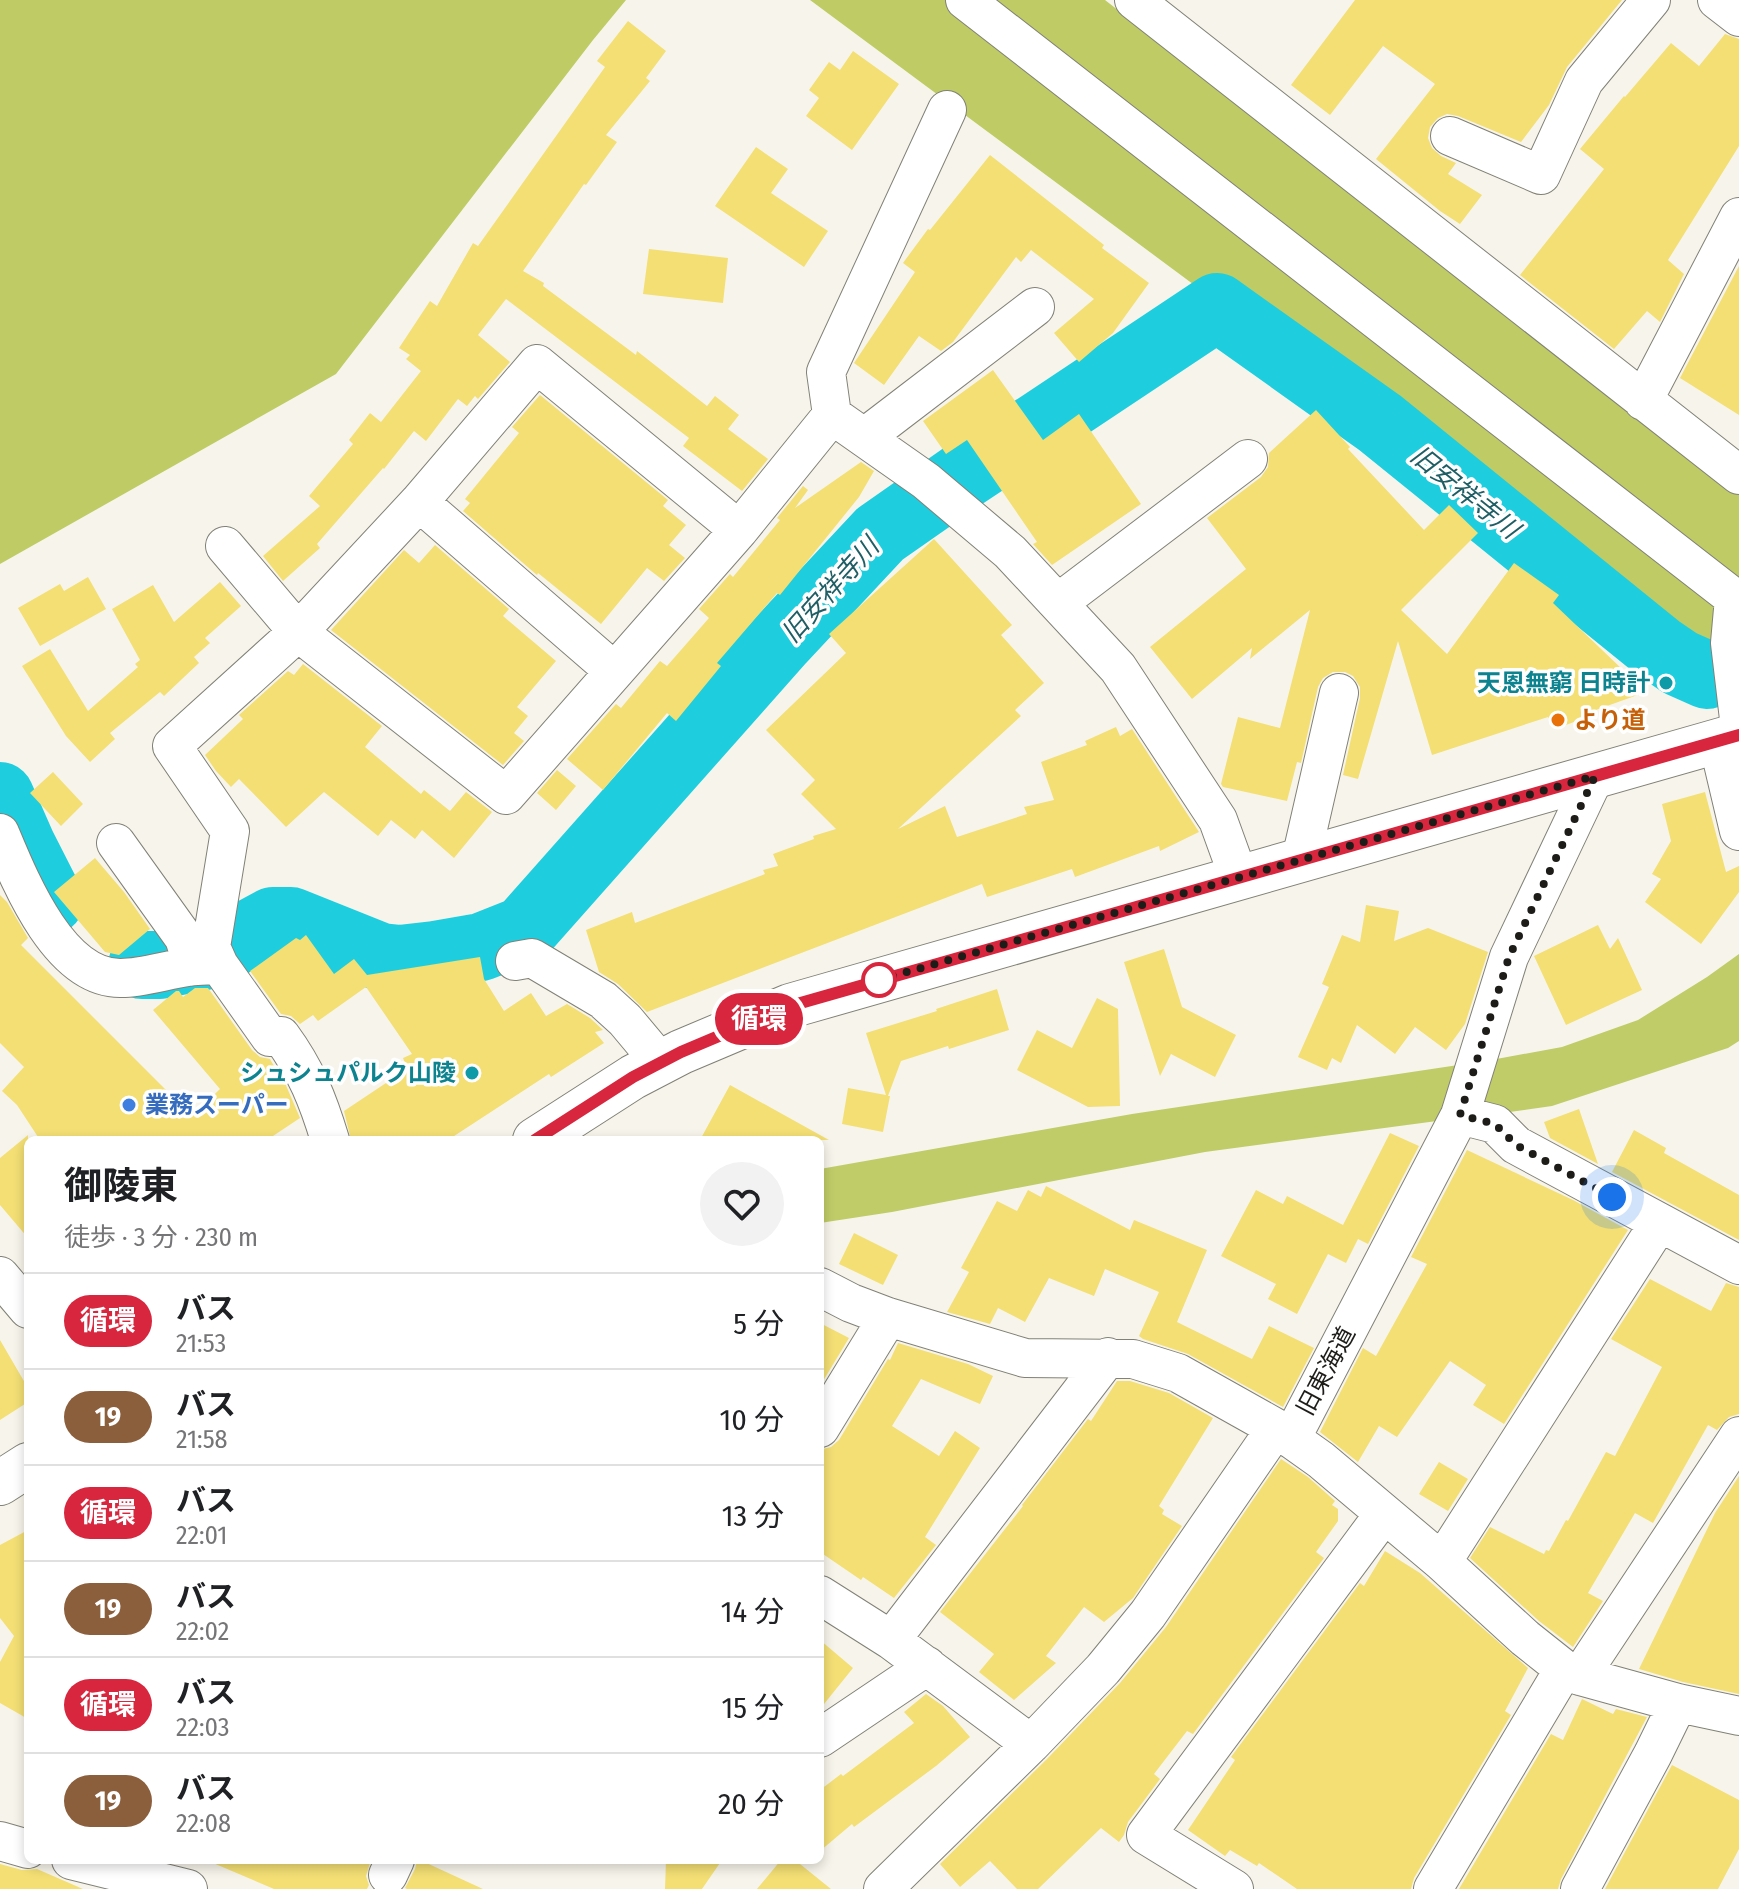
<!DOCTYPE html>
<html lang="ja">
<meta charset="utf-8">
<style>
:root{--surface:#fff;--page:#f2f2f2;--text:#202124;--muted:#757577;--line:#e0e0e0}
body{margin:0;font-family:"Fira Sans Condensed","Noto Sans JP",sans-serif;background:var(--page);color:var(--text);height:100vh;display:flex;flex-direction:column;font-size:30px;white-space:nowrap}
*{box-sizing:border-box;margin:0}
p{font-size:26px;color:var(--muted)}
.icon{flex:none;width:44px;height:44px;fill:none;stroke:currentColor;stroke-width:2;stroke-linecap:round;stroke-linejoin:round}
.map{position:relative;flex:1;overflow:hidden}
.details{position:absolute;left:24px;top:1136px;width:800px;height:728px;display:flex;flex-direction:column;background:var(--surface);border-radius:12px;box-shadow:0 4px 12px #0003}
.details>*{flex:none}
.badge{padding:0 16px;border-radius:26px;font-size:28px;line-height:52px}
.you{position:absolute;width:40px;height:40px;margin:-20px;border:6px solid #fff;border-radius:50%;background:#1a73e8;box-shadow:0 0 0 12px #1a73e833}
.map>.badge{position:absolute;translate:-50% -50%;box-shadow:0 0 0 4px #fff}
.round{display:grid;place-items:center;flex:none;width:84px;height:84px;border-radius:42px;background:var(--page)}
.summary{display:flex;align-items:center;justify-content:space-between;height:136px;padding:0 40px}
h1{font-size:38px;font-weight:700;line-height:60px}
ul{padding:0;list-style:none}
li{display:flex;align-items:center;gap:24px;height:96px;padding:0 40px;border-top:2px solid var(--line)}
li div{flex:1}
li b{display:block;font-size:30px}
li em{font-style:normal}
li .badge{min-width:88px;font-weight:700;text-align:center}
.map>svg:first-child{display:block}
</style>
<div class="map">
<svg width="1739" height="1889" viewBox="0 0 1739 1889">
<rect width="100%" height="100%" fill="#f7f5eb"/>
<!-- green -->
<path fill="#c0cc68" d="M 1739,954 L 1739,1041 L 1728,1048 L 1552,1106 L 1488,1115 L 1479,1111 L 1491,1060 L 1562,1047 L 1638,1020 L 1707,977 Z
M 1465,1064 L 1452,1119 L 1205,1152 L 892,1212 L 820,1223 L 820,1169 L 1132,1114 Z"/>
<!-- forest -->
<path fill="#bfcb64" d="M 0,0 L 626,0 L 593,40 L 336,374 L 0,564 Z
M 810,0 L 1105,0 L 1739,495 L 1739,658 L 1708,666 Z"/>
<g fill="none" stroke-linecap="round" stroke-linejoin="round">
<!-- river -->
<path stroke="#1ecedf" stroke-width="68" d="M 0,796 L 22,846 L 50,901
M 142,965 L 160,965 L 210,955 L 273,921 L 291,921 L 381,957 L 400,959 L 435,955 L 481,947 L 524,930 L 781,640 L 880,534 L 960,478 L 1217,307 L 1380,423 L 1658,648 L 1680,663 L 1707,675"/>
</g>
<!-- building -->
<path fill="#f3df74" d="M 1355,0 L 1622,0 L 1567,67 L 1549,105 L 1521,142 L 1458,116 L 1447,114 L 1438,118 L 1430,127 L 1428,138 L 1432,148 L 1441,156 L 1456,163 L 1448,174 L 1482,195 L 1460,224 L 1440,211 L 1376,159 L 1435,84 L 1383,46 L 1330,115 L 1291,85 Z
M 628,21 L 666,51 L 646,78 L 650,81 L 606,135 L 617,142 L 586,185 L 584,184 L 523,271 L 544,283 L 543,286 L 636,355 L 637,351 L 707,406 L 715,396 L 739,415 L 728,429 L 768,459 L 742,491 L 683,446 L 689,438 L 506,299 L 478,335 L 510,362 L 478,399 L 475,396 L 467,406 L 458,399 L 426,441 L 414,431 L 384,469 L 383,468 L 317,544 L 320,548 L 283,581 L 263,556 L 320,506 L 309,496 L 353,444 L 349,440 L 370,413 L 381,422 L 421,371 L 406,359 L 410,355 L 399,348 L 430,301 L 437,306 L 473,243 L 478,246 L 605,67 L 597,61 Z
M 1725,34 L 1739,39 L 1739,146 L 1668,260 L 1684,274 L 1660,322 L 1647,311 L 1614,349 L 1520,275 L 1604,169 L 1580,149 L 1624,96 L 1625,97 L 1671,43 L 1699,66 Z
M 853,51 L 899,84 L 852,150 L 806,116 L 819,98 L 809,90 L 829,62 L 840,70 Z
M 756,147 L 788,169 L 771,193 L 828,231 L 804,267 L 715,206 Z
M 990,155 L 1104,245 L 1102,248 L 1149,283 L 1113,333 L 1079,362 L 1054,333 L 1094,299 L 1031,250 L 1021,262 L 1016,257 L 953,342 L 941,351 L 919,336 L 884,385 L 854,363 L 915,272 L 903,263 L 928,229 L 930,230 Z
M 649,249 L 728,258 L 723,303 L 643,294 Z
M 1739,266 L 1739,415 L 1680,378 Z
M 993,370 L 1043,440 L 1079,414 L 1141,504 L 1052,565 L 1033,544 L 1037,542 L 967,440 L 946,454 L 923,421 Z
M 540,395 L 668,500 L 663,506 L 686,525 L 669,545 L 685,558 L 664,581 L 647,568 L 601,624 L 538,573 L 537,575 L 463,511 L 470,503 L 465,499 L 519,433 L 512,427 Z
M 1316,410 L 1350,447 L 1348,449 L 1424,530 L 1449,505 L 1478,533 L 1401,610 L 1447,654 L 1514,563 L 1559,595 L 1553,603 L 1646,692 L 1593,711 L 1595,714 L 1558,728 L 1548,717 L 1432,755 L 1398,641 L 1358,779 L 1343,775 L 1360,698 L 1360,687 L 1353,676 L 1345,672 L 1333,672 L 1323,678 L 1318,687 L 1301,763 L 1297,762 L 1287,801 L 1223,787 L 1221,784 L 1238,717 L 1280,728 L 1310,610 L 1250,659 L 1252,648 L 1192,699 L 1150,647 L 1246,569 L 1207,518 L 1261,477 L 1268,467 L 1269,453 Z
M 861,462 L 874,471 L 859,497 L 780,595 L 777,593 L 717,663 L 721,666 L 676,721 L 667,713 L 603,790 L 567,759 L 616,704 L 621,708 L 660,661 L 667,666 L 709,618 L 699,609 L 730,574 L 733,577 L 780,520 L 777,518 L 803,486 L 808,490 L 795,508 Z
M 934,539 L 1012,625 L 1001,635 L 1044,683 L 1015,710 L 1021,716 L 898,829 L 945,806 L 957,837 L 1027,814 L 1024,807 L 1054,800 L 1041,762 L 1087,745 L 1085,741 L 1116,727 L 1120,736 L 1132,729 L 1199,832 L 1160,851 L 1159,846 L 1075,877 L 1072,869 L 987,897 L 982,884 L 647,1012 L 618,984 L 599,972 L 586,930 L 632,912 L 635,923 L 765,874 L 763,870 L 778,866 L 773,854 L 814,839 L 813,836 L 836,829 L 801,794 L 815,780 L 766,730 L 846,653 L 829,634 Z
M 435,545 L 509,609 L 503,616 L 556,661 L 517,707 L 528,716 L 514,733 L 524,741 L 503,765 L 331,630 L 404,550 L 419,563 Z
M 88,577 L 106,609 L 40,646 L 18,608 L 60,584 L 64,591 Z
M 220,582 L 241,606 L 205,638 L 210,643 L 194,657 L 199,663 L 164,696 L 160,692 L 110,733 L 115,739 L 90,762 L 66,736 L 22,666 L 50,649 L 88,711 L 138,667 L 135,664 L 140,660 L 112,609 L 153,585 L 174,622 Z
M 303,664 L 382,726 L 365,747 L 421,794 L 424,790 L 450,811 L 466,792 L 492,812 L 454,858 L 422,830 L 415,839 L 391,820 L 378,836 L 324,792 L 286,827 L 239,779 L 231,787 L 216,771 L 205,755 L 243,719 L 239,715 L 288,671 L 294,675 Z
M 557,770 L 576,786 L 556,810 L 537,793 Z
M 53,772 L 83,804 L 61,826 L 30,793 Z
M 1705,792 L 1726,872 L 1739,866 L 1739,892 L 1701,944 L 1645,902 L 1661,879 L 1652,874 L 1671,841 L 1662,804 Z
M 95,858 L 124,892 L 150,929 L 119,955 L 105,952 L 54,892 Z
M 0,895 L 7,902 L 28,938 L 21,945 L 192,1116 L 220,1089 L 153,1010 L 176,991 L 179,991 L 183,997 L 195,988 L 208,988 L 252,1050 L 260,1057 L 270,1059 L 271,1061 L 285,1083 L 300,1118 L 267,1140 L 40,1140 L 17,1105 L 2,1091 L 24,1067 L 0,1043 Z
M 1366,905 L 1399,911 L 1394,941 L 1428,928 L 1488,952 L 1465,1024 L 1446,1050 L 1415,1027 L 1395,1054 L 1357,1025 L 1341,1063 L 1332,1058 L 1327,1070 L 1298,1057 L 1329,987 L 1322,984 L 1342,935 L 1360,942 Z
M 1598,925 L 1610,949 L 1618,938 L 1642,990 L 1566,1025 L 1534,956 Z
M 306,935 L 334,974 L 354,959 L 367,975 L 480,957 L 484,979 L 504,1011 L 531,993 L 546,1016 L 567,1004 L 590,1018 L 603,1030 L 595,1032 L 604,1043 L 551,1077 L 549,1074 L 448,1140 L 351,1140 L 344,1111 L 407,1069 L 403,1058 L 412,1054 L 366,987 L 318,1021 L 313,1015 L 300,1024 L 291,1016 L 281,1014 L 250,971 L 296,938 L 300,940 Z
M 1164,949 L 1182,1007 L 1236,1035 L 1215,1077 L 1171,1054 L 1160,1076 L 1124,962 Z
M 997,989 L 1009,1030 L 949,1049 L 948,1046 L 901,1061 L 888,1096 L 890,1096 L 883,1132 L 842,1124 L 848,1088 L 886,1095 L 866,1033 L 937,1011 L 936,1009 Z
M 1097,998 L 1118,1009 L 1120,1106 L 1088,1107 L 1017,1070 L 1037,1030 L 1072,1048 Z
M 730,1085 L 829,1140 L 700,1140 Z
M 1579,1109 L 1598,1164 L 1550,1138 L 1544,1122 Z
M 1634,1130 L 1666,1148 L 1664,1153 L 1739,1195 L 1739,1240 L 1612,1172 Z
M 1390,1133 L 1419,1146 L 1368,1244 L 1358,1239 L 1346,1263 L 1328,1254 L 1297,1314 L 1268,1299 L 1276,1284 L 1221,1256 L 1256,1190 L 1283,1204 L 1287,1196 L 1343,1225 Z
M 28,1135 L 28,1238 L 0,1205 L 0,1158 Z
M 1467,1150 L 1573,1200 L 1628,1230 L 1504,1424 L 1473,1405 L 1486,1385 L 1450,1361 L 1397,1437 L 1379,1426 L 1358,1462 L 1320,1432 L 1363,1348 L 1376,1356 L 1427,1264 L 1411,1257 Z
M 1046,1186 L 1130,1230 L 1134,1220 L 1207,1250 L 1177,1322 L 1252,1359 L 1269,1326 L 1314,1348 L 1283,1407 L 1188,1354 L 1143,1339 L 1139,1336 L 1159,1292 L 1105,1269 L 1094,1296 L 1049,1278 L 1025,1322 L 998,1308 L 990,1324 L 947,1312 L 969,1272 L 961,1268 L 997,1201 L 1017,1211 L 1028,1190 L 1041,1197 Z
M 854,1233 L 898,1255 L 883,1285 L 839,1264 Z
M 1650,1279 L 1711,1311 L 1726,1283 L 1739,1287 L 1739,1414 L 1729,1417 L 1717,1430 L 1708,1425 L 1653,1523 L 1635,1513 L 1588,1593 L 1603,1601 L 1573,1647 L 1539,1621 L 1470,1558 L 1490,1527 L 1544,1554 L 1546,1550 L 1549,1551 L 1566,1520 L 1568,1521 L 1606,1452 L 1615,1456 L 1662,1367 L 1611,1339 Z
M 820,1323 L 849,1338 L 820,1386 Z
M 0,1340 L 28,1388 L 28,1402 L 0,1420 Z
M 898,1343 L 968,1364 L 993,1376 L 980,1404 L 921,1379 L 892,1426 L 939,1456 L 955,1431 L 980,1448 L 925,1537 L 936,1545 L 894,1598 L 863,1577 L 861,1580 L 820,1552 L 820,1455 L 823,1449 L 831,1447 L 839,1440 L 888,1359 L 890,1360 Z
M 1117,1381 L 1130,1381 L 1169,1393 L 1213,1418 L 1159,1506 L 1164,1510 L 1162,1514 L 1182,1526 L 1133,1598 L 1104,1622 L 1084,1607 L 1046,1656 L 1056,1663 L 1014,1700 L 979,1672 L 994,1654 L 940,1612 L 1023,1506 L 1022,1505 L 1088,1419 L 1091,1421 Z
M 1281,1459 L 1308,1477 L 1335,1501 L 1332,1505 L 1338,1509 L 1338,1521 L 1316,1552 L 1324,1558 L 1193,1734 L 1187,1731 L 1154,1774 L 1160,1779 L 1128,1822 L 1124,1835 L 1119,1842 L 1101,1828 L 1038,1889 L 1017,1889 L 990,1861 L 960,1887 L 940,1864 L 1047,1759 L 1120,1683 L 1166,1627 Z
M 1439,1462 L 1468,1479 L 1448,1511 L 1419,1494 Z
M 1739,1476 L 1739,1694 L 1683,1682 L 1639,1669 L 1715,1513 Z
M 28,1530 L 28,1719 L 0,1703 L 0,1662 L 14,1636 L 0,1618 L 0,1545 Z
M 1385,1551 L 1420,1573 L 1528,1668 L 1505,1711 L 1511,1715 L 1414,1878 L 1411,1889 L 1297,1889 L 1259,1863 L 1257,1866 L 1230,1850 L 1225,1856 L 1188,1830 L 1235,1760 L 1231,1757 L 1360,1583 L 1364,1586 Z
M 820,1640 L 853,1668 L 820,1709 Z
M 926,1694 L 943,1706 L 970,1737 L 936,1766 L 854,1827 L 852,1824 L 820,1851 L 820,1790 L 841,1774 L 843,1776 L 914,1723 L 904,1712 Z
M 1582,1699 L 1613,1714 L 1616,1709 L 1647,1717 L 1561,1879 L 1558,1889 L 1459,1889 L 1551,1734 L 1563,1740 Z
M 1672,1765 L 1739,1800 L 1739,1849 L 1718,1889 L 1605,1889 Z
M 206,1860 L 371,1860 L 366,1876 L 369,1885 L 367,1889 L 274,1889 Z
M 417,1860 L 420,1860 L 483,1889 L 407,1889 L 405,1888 L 415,1869 Z
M 666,1860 L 722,1860 L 702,1889 L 665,1889 Z
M 781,1860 L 795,1860 L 831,1889 L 757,1889 Z
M 0,1864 L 22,1870 L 37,1869 L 83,1889 L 0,1889 Z"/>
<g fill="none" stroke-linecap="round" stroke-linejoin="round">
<defs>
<path id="minor" d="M 965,0 L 1734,598
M 1134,0 L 1739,475
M 1717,0 L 1739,17
M 1450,136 L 1541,175 L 1584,81 L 1651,0
M 1643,401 L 1739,217
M 832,415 L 926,481 L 1010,552 L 1118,668 L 1218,820 L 1239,878
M 865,437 L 1035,307
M 419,502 L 614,671
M 225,546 L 298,632 L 419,502 L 537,364 L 739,530
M 1734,598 L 1730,643 L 1739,719
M 1058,603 L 1248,459
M 1718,742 L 1739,831
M 0,833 C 20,881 59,979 121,978 C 143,978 166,970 188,967 C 199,965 209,966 219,965
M 116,843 L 184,938 L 193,966
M 1301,859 L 1339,693
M 515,961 L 532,958 L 603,1000 L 625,1020 L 661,1063
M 1460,1115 L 1495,1124 L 1516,1145 L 1739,1265
M 330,1140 C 318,1100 306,1070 281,1036 L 270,1037 L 219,965 L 211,947 L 230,831 L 172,746 L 298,632 L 506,795 L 739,530 L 832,415 L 826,372 L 947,110
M 0,1276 L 28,1309
M 820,1287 L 851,1303 L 888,1317 L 1025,1358 L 1133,1359 L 1178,1373 L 1276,1428 L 1321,1460 L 1442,1562 L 1525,1638 L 1564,1669 L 1580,1676 L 1678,1703 L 1739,1716
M 820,1428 L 888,1317
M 1291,1439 L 1460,1115 L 1509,957 L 1595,776
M 1442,1562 L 1659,1223
M 820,1595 L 891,1640 L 1031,1744
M 891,1640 L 1108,1357
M 1580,1676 L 1739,1436
M 820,1738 L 927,1666
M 0,1841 L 28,1849
M 71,1860 L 188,1889
M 388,1875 L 395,1860
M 883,1889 L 1031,1744 L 1103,1669 L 1148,1614 L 1276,1428
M 1234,1889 L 1146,1835 L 1384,1514
M 1433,1889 L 1564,1669
M 1580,1889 L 1653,1754 L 1678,1703"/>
<path id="major" d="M 535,1140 L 633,1077 L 681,1052 L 790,1006 L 1739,735
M 0,1483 L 28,1465"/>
</defs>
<!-- minor casing -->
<use href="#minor" stroke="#828177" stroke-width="40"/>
<!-- major casing -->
<use href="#major" stroke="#828177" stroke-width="46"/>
<!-- minor -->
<use href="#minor" stroke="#fff" stroke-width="38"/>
<!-- major -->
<use href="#major" stroke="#fff" stroke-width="44"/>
</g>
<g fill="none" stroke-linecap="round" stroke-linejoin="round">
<defs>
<path id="line" d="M 535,1140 L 633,1077 L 681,1052 L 790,1006 L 1739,735"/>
</defs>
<!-- line casing -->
<use href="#line" stroke="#fff" stroke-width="18"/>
<!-- line -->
<use href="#line" stroke="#d7263d" stroke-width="12"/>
<!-- walk -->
<path stroke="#1d1c19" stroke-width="8" stroke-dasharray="0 14.4" d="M 879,980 L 1595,776 L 1509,957 L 1460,1115 L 1495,1124 L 1516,1145 L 1612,1197"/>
</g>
<!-- markers -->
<g fill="#0f9aa8" stroke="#fff" stroke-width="3">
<circle cx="1666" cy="683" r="8"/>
<circle cx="472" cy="1073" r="8"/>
</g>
<circle fill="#e8710a" stroke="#fff" stroke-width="3" cx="1558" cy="720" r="8"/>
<circle fill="#fff" stroke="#d7263d" stroke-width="4" cx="879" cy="980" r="16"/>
<circle fill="#3f7fe0" stroke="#fff" stroke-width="3" cx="129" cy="1105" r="8"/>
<g text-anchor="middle" stroke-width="7" stroke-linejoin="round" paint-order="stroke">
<!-- culture labels -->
<g font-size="24" font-weight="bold" fill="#0d838f" stroke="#fff" text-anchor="end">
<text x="1650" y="691">天恩無窮 日時計</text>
<text x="456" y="1081">シュシュパルク山陵</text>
</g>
<!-- food labels -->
<g font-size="24" font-weight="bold" fill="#c56008" stroke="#fff" text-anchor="start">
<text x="1574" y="728">より道</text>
</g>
<!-- shop labels -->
<g font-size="24" font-weight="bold" fill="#366cbe" stroke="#fff" text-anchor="start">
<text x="145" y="1113">業務スーパー</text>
</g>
<!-- street labels -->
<g font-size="24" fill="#1d1c19" stroke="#fff">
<text transform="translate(1326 1371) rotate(-62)" y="8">旧東海道</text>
</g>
<!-- water labels -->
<g font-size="26" font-style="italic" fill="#1f5e65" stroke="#fff">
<text transform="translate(1465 492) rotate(39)" y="9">旧安祥寺川</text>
<text transform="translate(830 590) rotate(-48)" y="9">旧安祥寺川</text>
</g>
</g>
</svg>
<div class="you" style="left:1612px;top:1197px"></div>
<b class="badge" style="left:759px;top:1019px;background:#d7263d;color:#fff">循環</b>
<section class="details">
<div class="summary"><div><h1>御陵東</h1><p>徒歩 · 3 分 · 230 m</p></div><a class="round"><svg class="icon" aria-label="heart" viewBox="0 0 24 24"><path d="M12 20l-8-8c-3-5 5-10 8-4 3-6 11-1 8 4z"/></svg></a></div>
<ul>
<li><span class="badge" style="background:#d7263d;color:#fff">循環</span><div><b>バス</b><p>21:53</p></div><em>5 分</em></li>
<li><span class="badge" style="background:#8b5e3c;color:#fff">19</span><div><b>バス</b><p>21:58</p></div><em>10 分</em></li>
<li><span class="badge" style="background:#d7263d;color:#fff">循環</span><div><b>バス</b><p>22:01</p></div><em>13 分</em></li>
<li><span class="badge" style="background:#8b5e3c;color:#fff">19</span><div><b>バス</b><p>22:02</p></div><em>14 分</em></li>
<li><span class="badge" style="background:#d7263d;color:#fff">循環</span><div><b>バス</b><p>22:03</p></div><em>15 分</em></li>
<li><span class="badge" style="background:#8b5e3c;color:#fff">19</span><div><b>バス</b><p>22:08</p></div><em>20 分</em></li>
</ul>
</section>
</div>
